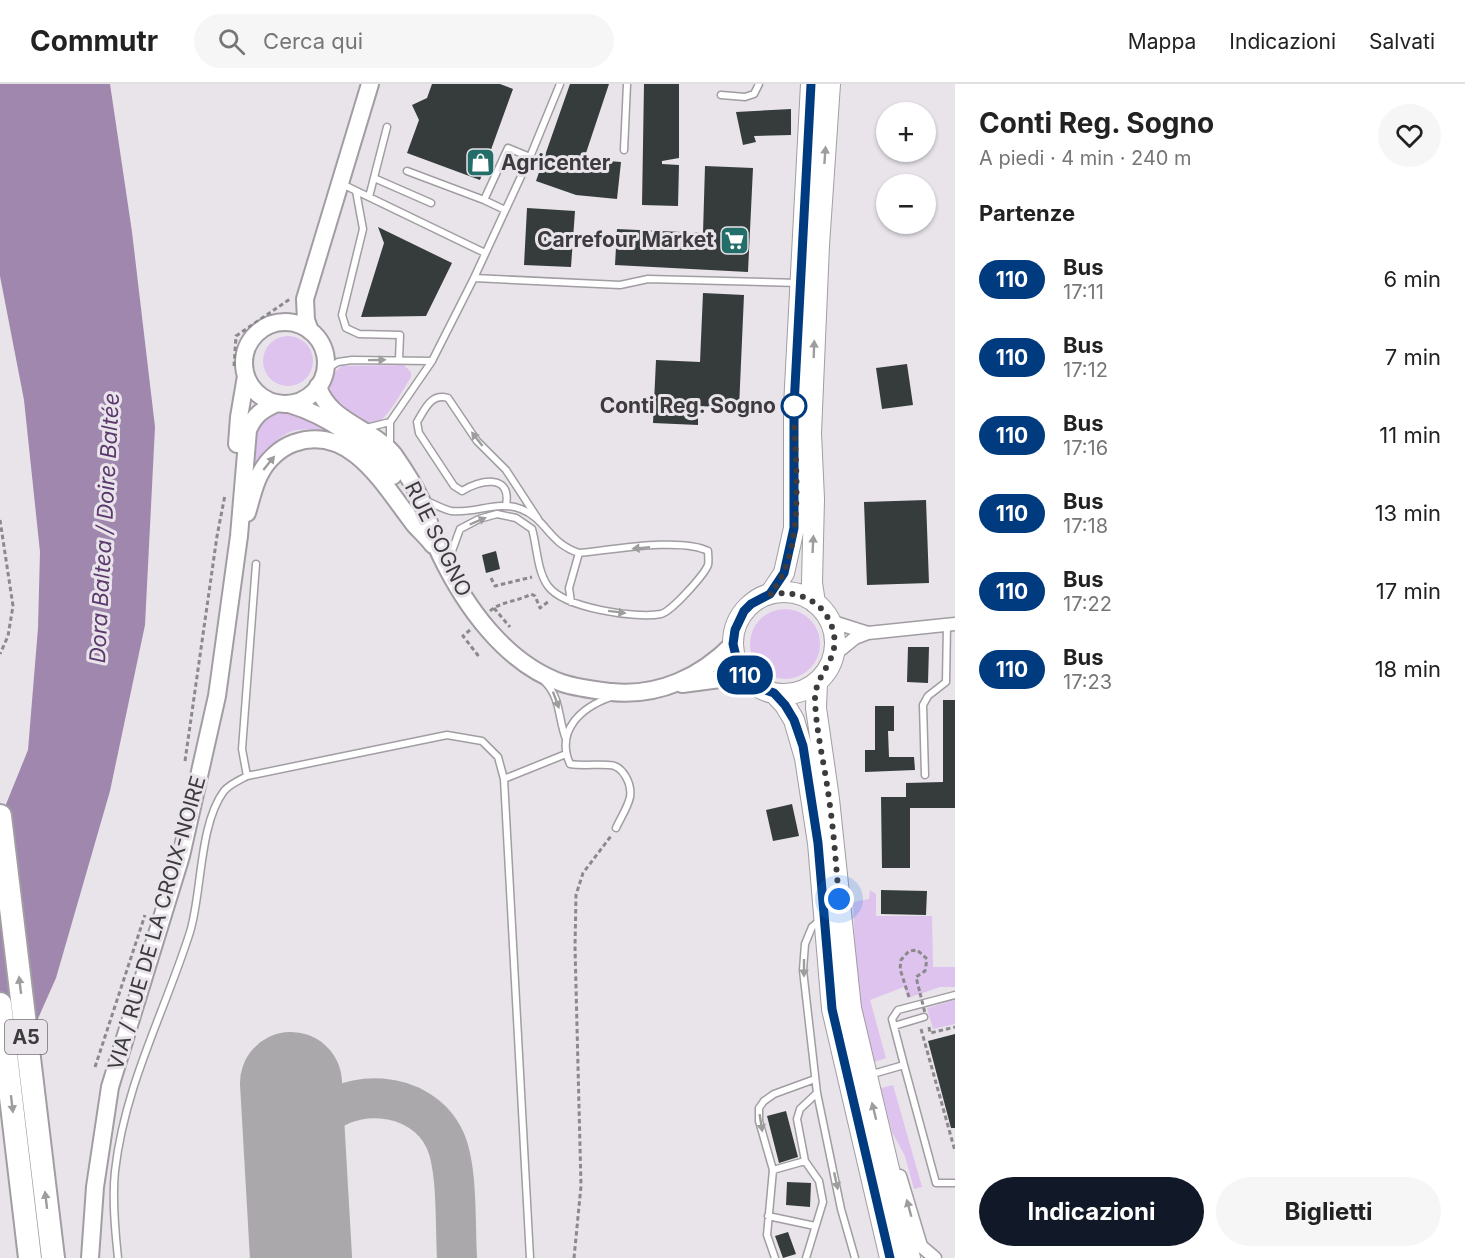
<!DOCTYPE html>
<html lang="it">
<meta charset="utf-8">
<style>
:root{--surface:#fff;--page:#f6f6f6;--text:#222;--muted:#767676;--line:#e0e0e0;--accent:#111827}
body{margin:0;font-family:Inter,sans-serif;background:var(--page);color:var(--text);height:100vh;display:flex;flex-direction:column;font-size:22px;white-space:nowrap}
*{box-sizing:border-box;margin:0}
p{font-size:20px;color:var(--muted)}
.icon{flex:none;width:33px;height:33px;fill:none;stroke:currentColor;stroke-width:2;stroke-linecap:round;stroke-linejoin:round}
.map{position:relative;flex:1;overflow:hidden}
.drawer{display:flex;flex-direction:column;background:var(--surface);width:510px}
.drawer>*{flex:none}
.badge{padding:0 12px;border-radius:20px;font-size:21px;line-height:39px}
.fabs{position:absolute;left:876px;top:18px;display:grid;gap:12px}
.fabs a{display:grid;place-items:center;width:60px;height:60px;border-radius:50%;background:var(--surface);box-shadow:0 2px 4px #0004;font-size:30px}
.you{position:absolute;width:30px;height:30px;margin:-15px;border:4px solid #fff;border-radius:50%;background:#1a73e8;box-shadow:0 0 0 9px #1a73e833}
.map>.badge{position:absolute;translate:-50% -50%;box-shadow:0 0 0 3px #fff}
h2{padding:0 24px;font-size:22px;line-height:54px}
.round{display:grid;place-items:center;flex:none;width:63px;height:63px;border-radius:32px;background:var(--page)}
.headline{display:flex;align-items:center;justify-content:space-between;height:102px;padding:0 24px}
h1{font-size:28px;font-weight:700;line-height:45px}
.action{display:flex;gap:12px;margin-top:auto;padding:12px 24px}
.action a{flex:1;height:69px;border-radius:36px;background:var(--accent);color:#fff;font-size:24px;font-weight:700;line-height:69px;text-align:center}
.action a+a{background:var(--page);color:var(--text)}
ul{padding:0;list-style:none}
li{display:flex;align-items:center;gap:18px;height:78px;padding:0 24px}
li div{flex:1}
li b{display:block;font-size:22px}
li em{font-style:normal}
li .badge{min-width:66px;font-weight:700;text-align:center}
header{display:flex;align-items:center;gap:36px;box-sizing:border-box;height:84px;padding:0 30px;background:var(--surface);border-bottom:2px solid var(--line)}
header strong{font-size:28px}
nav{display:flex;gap:33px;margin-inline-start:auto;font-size:21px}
.search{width:420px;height:54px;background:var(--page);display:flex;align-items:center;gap:15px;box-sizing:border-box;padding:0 21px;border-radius:33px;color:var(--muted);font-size:22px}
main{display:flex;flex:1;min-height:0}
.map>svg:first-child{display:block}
</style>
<header>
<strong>Commutr</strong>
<div class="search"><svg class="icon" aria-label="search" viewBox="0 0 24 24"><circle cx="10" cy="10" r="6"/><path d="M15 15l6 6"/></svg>Cerca qui</div>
<nav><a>Mappa</a><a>Indicazioni</a><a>Salvati</a></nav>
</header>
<main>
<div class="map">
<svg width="955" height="1174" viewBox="0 0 955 1174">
<rect width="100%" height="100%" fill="#e8e4ea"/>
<!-- green -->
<path fill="#ddc3ed" d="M263 277a25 25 0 1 1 50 0a25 25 0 1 1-50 0Z
M 404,281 L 411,288 L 411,293 C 404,304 391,328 382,335 C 358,353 307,305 342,282 Z
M 282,325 C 302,329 314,336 328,349 C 285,337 278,355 252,386 C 252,357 249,333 282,325 Z
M750 560a35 35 0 1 1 70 0a35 35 0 1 1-70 0Z
M 870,806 L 876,810 L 876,832 L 932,832 L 933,883 L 955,883 L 955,903 L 940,903 L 908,914 L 904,903 L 870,916 L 886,974 L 874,978 L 857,906 L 853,818 L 869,815 Z
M 955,916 L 955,940 L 933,945 L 927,924 Z
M 893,1001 L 922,1103 L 914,1105 L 905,1072 L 892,1048 L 881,1004 Z"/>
<!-- water -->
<path fill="#9f87ae" d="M 0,0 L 110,0 L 132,148 L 155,343 L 145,541 L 110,707 L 56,894 L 0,1020 L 0,735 L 28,666 L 38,544 L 40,468 L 24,316 L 0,192 Z"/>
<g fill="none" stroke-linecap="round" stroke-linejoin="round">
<!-- taxiway -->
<path stroke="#aba8ac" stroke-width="40" d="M 297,1102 C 298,1081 299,1062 311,1045 C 343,1000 422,1005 445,1056 C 458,1084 455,1142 457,1174"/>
<!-- runway -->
<path stroke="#aba8ac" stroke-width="102" d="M 291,999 L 301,1174"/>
</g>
<!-- building -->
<path fill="#353c3b" d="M 432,0 L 500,0 L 513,5 L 480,96 L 407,69 L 419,36 L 412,21 L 427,14 Z
M 570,0 L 609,0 L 584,75 L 621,78 L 617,115 L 576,111 L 536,97 Z
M 644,0 L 679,0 L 679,74 L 662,77 L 662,80 L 679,81 L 678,122 L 642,121 Z
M 791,25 L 791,51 L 754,52 L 756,58 L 743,61 L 736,28 Z
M 705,82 L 753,84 L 748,188 L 615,181 L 617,145 L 703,149 Z
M 527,124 L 575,127 L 571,183 L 524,181 Z
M 378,143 L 452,179 L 426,232 L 361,233 L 384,159 Z
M 703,209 L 744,211 L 739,324 L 698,322 L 698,341 L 653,339 L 656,276 L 700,278 Z
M 907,280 L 913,321 L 882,325 L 876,284 Z
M 926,416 L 929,499 L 867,501 L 864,418 Z
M 496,467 L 500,485 L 486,489 L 482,471 Z
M 908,563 L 929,563 L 928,599 L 907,598 Z
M 943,616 L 955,616 L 955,724 L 910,724 L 910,784 L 882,784 L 881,713 L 906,713 L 906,699 L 943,698 Z
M 875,622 L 894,622 L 894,647 L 888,647 L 889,673 L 914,673 L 915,686 L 865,688 L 865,666 L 875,666 Z
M 792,720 L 799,752 L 773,757 L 766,726 Z
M 881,806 L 927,807 L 926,831 L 881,830 Z
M 955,950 L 955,1044 L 951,1044 L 928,957 Z
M 786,1027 L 798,1073 L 779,1079 L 767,1032 Z
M 787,1098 L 811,1099 L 810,1123 L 786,1121 Z
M 788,1148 L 796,1170 L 783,1174 L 775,1152 Z"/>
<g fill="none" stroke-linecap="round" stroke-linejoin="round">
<defs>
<path id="service" d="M 721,11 L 745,13 L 754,10 L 759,0
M 624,66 L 627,0
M 407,87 L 484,116
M 374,94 L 431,119
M 342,100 L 485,169
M 356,107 L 363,145 L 342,231 L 346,244 L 359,250 L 400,251 L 399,276
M 369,113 L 387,43
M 505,126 L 484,116 L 508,64 L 530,73
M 474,194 L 620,201 L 648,195 L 799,199
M 325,286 L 338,278 L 352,276 L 432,277
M 390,338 L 390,361
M 366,344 L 390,338 L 432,277 L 474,194 L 530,73 L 560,0
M 425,416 C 433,420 443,425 451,427 C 475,430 498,416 521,425 C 547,435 548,459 579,469
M 506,421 C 512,389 479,396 462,407 L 454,402 L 419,349 L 417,338 C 425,325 431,309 448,314 L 477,357 L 506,386 L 538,435
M 448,478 L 460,445 L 479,435 L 497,430 L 516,434 L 532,445 C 537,462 537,487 548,502 C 564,524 636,535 661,530 C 672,527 704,491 708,481 C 709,477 708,471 708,467 C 681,453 611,466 579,469 L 569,504 L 571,518
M 545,598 C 561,614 558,635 566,655
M 611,613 C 582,623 555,646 570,680 C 584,682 596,680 609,681 C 623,681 632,700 630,713 C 628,723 620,735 616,744
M 925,691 L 923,621 L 928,612 L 946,598 L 947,541
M 247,692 L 242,665 L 256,480
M 504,695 L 566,670
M 819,837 L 812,843 L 805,860 L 803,886 L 817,1009 L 841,1125 L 855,1174
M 894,942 L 924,933
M 904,981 L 892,935 L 898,926 L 955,911
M 869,991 L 904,981 L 936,1099 L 955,1099
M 773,1086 L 805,1077
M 768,1132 L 815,1142
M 118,1174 C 115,1146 112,1115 115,1087 C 125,1000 164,930 190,848 C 202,809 199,740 224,707 C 230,700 240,696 247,692 L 447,651 L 482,657 L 498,673 L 504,695 L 530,1174
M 775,1174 L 767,1151 L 773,1086 L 759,1037 L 759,1024 L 764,1017 L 774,1010 L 815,995
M 806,1174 L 823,1118 L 819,1097 L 805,1077 L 797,1035 L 800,1025 L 817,1009"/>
<path id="minor" d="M 830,537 L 868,549
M 834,571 L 855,554 L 868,549 L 955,540
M 900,1092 L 921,1162 L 935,1174"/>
<path id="tertiary" d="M244 279a41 41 0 1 1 82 0a41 41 0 1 1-82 0Z
M 310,247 L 306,236 L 305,215 L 370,0
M 318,302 C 328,338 373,344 394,371 C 403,384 413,399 420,414 C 429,431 431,452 440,470 C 465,522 505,579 562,599 C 577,604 595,606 611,608 C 658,613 701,593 733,560
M 289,320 C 329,332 367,359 393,392
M 237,360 L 239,333 L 246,292
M 247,429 C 251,416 254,401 260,390 C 267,376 280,364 294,359 C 351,339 385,403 414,440 C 420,447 427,453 433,461
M 682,600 L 720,595 L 748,595
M 90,1174 L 95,1103 L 110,1003 L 181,772 L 217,612 L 239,452 L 248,346 C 255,330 262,326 277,319"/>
<path id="primary" d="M733 559a51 51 0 1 1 102 0a51 51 0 1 1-102 0Z
M 770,510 L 784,489 L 794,444 L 794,322 L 811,0
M 815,519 L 812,499 L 814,415 L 811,349 L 819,161 L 830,0
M 817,598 L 816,624 L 829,715 L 851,924 L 910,1174
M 774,609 L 785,621 L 794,636 L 805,674 L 818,759 L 832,925 L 890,1174"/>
<path id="motorway" d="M 0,732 L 53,1174
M 0,920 L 30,1174"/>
</defs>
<!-- service casing -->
<use href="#service" stroke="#a19da3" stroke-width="9"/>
<!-- minor casing -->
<use href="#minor" stroke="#a19da3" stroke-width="15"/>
<!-- tertiary casing -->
<use href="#tertiary" stroke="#a19da3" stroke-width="20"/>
<!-- primary casing -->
<use href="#primary" stroke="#a19da3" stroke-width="22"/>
<!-- motorway casing -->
<use href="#motorway" stroke="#a19da3" stroke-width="26"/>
<!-- path -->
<path stroke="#8c898d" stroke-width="3" stroke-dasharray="4.5 3" stroke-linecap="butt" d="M 234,282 L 236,252 L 290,215
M 0,436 L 13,522 L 8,552 L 0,570
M 491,494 L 495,502 L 532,493
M 494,524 L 510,543
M 490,527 C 501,517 517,518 531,510 L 535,512 L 540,524 L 549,517
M 470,546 L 463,552 L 480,574
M 185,677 L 217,452 L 225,411
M 909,913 L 900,885 L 901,876 L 909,867 L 917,866 L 927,875 L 925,887 L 916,893 L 920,909
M 929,943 L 930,949 L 955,943
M 921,945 L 955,1067
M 95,983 L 145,831
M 574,1174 L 581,1102 L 575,863 L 576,811 L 583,789 L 611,752"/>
<!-- service -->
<use href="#service" stroke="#fff" stroke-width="6"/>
<!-- minor -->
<use href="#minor" stroke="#fff" stroke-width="12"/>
<!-- tertiary -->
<use href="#tertiary" stroke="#fff" stroke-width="16"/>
<!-- primary -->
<use href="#primary" stroke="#fff" stroke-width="20"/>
<!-- motorway -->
<use href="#motorway" stroke="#fff" stroke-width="22"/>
<!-- path-bridge -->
<path stroke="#8c898d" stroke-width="3" stroke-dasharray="4.5 3" stroke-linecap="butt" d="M 920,909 L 925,929"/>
</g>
<!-- one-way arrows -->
<defs><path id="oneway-solid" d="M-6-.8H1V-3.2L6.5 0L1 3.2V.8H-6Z" transform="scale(1.5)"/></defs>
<g fill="#9e9d9e">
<use href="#oneway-solid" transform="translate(825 71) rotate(-86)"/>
<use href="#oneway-solid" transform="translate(814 265) rotate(-88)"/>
<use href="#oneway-solid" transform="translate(377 276) rotate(-1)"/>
<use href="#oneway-solid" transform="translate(477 355) rotate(-128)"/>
<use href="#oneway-solid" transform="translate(269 379) rotate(-51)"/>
<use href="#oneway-solid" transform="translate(478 437) rotate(-23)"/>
<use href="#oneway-solid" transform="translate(813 460) rotate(-87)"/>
<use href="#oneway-solid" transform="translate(641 464) rotate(175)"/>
<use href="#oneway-solid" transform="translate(617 528) rotate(7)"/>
<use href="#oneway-solid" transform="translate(556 616) rotate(70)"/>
<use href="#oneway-solid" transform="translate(804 884) rotate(90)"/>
<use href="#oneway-solid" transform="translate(20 901) rotate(-97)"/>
<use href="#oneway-solid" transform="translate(12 1020) rotate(83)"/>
<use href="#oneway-solid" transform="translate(874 1027) rotate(-104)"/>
<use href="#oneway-solid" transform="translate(761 1039) rotate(81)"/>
<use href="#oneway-solid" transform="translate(836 1097) rotate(78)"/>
<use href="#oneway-solid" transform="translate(46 1116) rotate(-97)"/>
<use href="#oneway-solid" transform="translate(909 1124) rotate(-105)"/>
</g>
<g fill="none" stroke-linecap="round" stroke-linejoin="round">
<defs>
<path id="line" d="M 811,0 L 794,322 L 794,444 L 784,489 L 770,510 L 751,520 L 744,527 L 735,546 L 733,560 L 738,580 L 748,596 L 757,603 L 774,609 L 785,621 L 794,636 L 803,662 L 818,759 L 832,925 L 890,1174"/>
</defs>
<!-- line casing -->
<use href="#line" stroke="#fff" stroke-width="14"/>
<!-- line -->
<use href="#line" stroke="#003b80" stroke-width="9"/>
<!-- walk -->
<path stroke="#3d3b3e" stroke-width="6" stroke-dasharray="0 10.8" d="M 794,322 C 794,376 808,467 770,510 C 797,506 823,516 832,543 C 843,576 815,587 815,615 C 816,649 825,682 829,715 C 834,748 836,782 839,815"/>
</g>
<!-- icons -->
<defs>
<symbol id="shop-square" viewBox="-11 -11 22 22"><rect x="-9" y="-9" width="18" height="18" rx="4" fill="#246e69" stroke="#e8e4ea"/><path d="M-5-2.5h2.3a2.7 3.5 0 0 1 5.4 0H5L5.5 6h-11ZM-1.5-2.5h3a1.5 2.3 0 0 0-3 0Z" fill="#fff"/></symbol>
<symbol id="supermarket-square" viewBox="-11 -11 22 22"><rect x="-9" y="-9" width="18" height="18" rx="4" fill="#246e69" stroke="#e8e4ea"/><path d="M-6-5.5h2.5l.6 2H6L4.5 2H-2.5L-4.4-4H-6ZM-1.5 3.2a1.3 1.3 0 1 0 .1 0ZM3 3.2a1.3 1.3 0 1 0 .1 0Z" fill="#fff"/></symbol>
</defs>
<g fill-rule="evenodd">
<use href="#shop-square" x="464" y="62" width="33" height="33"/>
<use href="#supermarket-square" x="718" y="140" width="33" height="33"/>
</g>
<!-- markers -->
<circle fill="#fff" stroke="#003b80" stroke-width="3" cx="794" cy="322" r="12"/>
<g text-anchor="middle" stroke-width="6" stroke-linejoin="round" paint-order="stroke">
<!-- shield labels -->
<rect fill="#e8e4ea" stroke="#706e72" stroke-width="1.5" x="5" y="936" width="42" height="34" rx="4.5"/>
<g font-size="20" font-weight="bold" fill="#3d3b3e">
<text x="26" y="960">A5</text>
</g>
<!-- poi labels -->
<g font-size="21" font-weight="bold" fill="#3d3b3e" stroke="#e8e4ea" text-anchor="start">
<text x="501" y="86">Agricenter</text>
<text x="714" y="163" text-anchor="end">Carrefour Market</text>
</g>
<!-- stop labels -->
<g font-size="21" font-weight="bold" fill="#3d3b3e" stroke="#e8e4ea" text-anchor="end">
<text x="776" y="329">Conti Reg. Sogno</text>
</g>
<!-- street labels -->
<g font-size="21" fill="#3d3b3e" stroke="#e8e4ea">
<text transform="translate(438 455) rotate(64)" y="7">RUE SOGNO</text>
<text transform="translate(157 839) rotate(-74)" y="7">VIA / RUE DE LA CROIX-NOIRE</text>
</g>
<!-- water labels -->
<g font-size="22" font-style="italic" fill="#5b386d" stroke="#e8e4ea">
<text transform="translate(104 444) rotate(-87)" y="8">Dora Baltea / Doire Baltée</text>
</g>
</g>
</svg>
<div class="fabs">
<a>+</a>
<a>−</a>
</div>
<div class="you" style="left:839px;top:815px"></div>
<b class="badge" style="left:745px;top:591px;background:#003b80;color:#fff">110</b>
</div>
<section class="drawer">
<div class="headline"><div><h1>Conti Reg. Sogno</h1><p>A piedi · 4 min · 240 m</p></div><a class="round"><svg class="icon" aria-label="heart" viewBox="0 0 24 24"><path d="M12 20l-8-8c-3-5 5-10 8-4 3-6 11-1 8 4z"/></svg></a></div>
<h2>Partenze</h2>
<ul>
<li><span class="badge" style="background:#003b80;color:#fff">110</span><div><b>Bus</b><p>17:11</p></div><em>6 min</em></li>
<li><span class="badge" style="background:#003b80;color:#fff">110</span><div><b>Bus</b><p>17:12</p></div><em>7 min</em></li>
<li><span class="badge" style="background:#003b80;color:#fff">110</span><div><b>Bus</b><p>17:16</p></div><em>11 min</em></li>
<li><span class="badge" style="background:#003b80;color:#fff">110</span><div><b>Bus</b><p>17:18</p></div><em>13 min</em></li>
<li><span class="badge" style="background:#003b80;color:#fff">110</span><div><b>Bus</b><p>17:22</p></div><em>17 min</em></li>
<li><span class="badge" style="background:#003b80;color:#fff">110</span><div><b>Bus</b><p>17:23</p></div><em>18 min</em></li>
</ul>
<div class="action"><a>Indicazioni</a><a>Biglietti</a></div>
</section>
</main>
